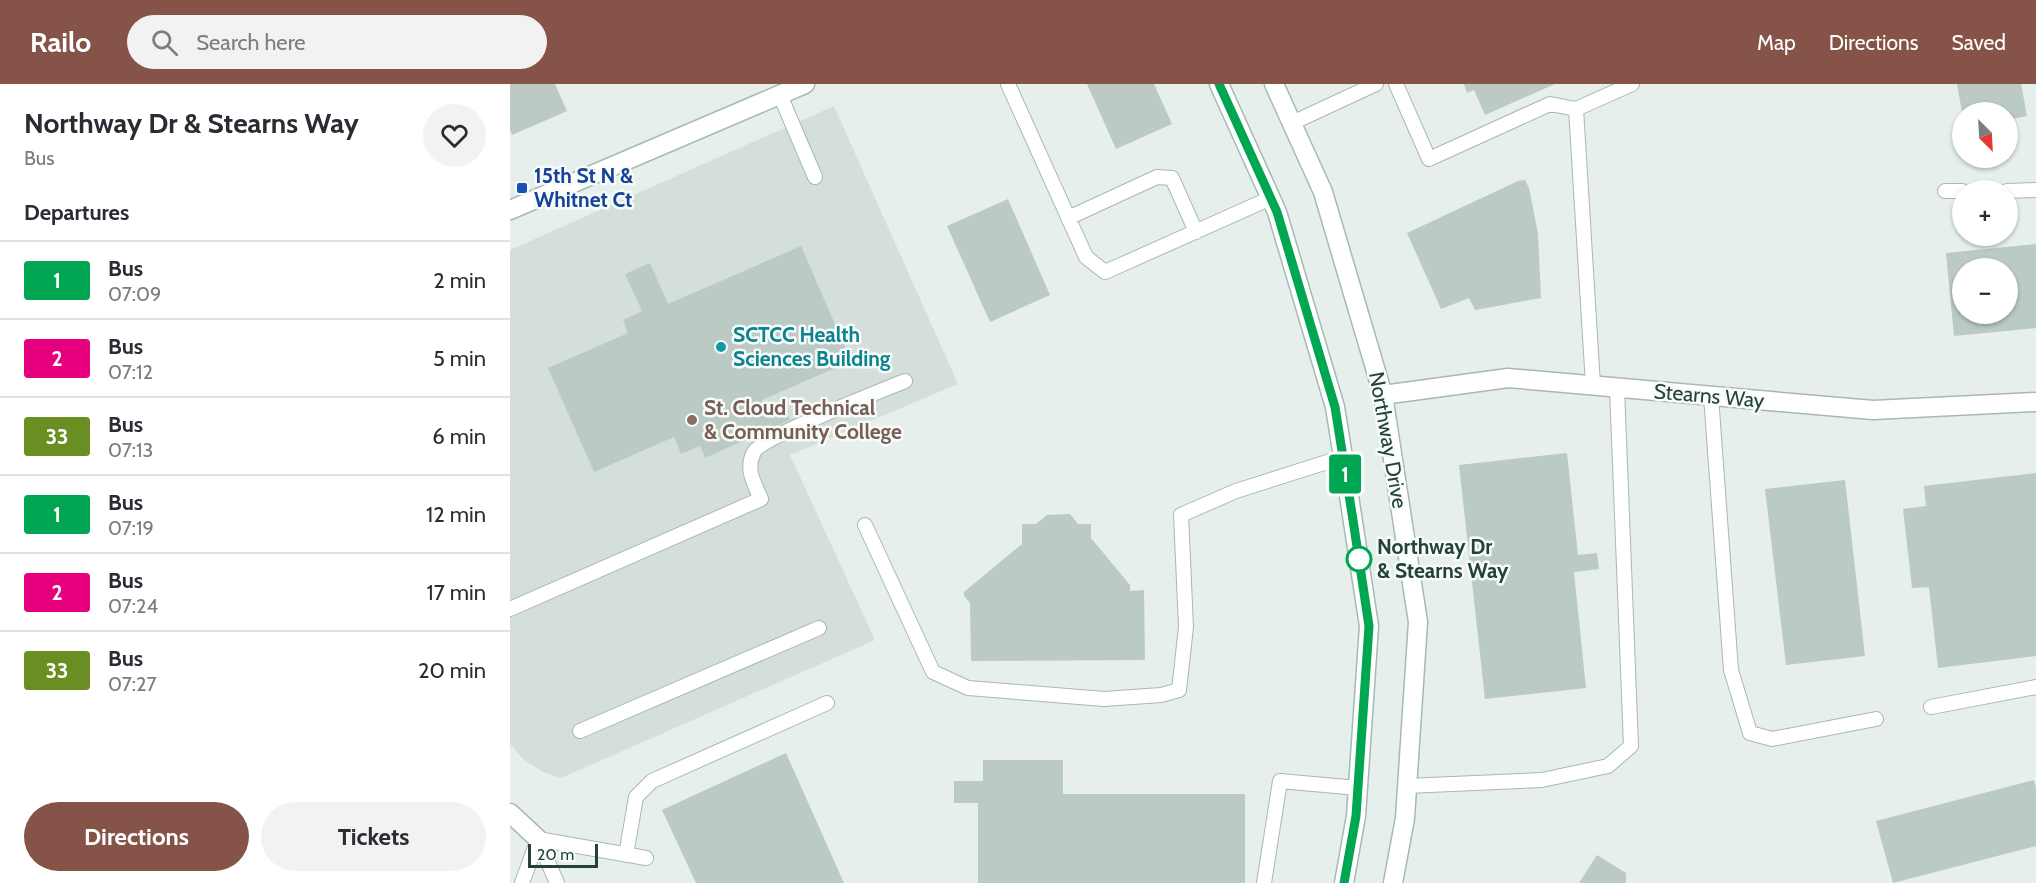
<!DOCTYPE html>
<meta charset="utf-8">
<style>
:root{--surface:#fff;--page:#f2f2f3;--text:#2b2b33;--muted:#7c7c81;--line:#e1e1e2;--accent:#855347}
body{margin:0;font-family:Cabin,sans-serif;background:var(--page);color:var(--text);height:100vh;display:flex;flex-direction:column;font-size:22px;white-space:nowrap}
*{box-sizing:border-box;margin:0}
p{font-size:20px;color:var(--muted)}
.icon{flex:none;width:33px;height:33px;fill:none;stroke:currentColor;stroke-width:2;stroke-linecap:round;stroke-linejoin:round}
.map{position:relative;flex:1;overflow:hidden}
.side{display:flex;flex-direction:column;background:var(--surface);width:510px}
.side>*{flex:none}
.badge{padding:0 12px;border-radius:4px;font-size:21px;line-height:39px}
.needle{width:39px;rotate:156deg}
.tools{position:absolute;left:1442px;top:18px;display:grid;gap:12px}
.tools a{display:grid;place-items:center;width:66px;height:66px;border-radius:50%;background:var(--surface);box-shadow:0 2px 4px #0004;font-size:30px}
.scale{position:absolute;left:18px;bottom:15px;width:70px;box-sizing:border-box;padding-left:6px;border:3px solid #24423a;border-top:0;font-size:16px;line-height:21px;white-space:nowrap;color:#24423a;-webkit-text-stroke:4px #f7fbf9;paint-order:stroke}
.map>.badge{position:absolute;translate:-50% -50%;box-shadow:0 0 0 3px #fff}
h2{padding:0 24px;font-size:22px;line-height:54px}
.round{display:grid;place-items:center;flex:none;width:63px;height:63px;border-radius:32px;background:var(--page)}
.head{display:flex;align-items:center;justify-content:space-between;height:102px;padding:0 24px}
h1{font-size:28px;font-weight:700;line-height:45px}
.action{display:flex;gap:12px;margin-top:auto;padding:12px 24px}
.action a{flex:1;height:69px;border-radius:36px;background:var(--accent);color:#fff;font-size:24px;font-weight:700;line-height:69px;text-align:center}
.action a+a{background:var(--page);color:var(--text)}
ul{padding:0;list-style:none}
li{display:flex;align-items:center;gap:18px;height:78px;padding:0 24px;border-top:2px solid var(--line)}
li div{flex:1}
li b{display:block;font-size:22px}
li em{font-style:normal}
li .badge{min-width:66px;font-weight:700;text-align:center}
header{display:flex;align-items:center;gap:36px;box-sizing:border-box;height:84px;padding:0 30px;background:var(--accent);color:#fff}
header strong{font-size:28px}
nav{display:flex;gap:33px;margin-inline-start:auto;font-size:21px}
.search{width:420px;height:54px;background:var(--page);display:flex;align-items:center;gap:15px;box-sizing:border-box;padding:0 21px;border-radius:33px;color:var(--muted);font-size:22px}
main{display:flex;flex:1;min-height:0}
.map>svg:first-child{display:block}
</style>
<header>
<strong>Railo</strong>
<div class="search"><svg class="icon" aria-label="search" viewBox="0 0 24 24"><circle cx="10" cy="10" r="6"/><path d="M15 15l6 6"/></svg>Search here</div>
<nav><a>Map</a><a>Directions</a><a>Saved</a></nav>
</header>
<main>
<section class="side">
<div class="head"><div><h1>Northway Dr &amp; Stearns Way</h1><p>Bus</p></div><a class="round"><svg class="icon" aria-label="heart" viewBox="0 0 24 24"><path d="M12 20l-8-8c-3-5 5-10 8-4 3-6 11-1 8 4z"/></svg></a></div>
<h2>Departures</h2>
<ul>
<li><span class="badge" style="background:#00a651;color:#fff">1</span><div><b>Bus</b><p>07:09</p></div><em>2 min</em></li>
<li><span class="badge" style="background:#e6007e;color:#fff">2</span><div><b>Bus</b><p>07:12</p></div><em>5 min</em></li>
<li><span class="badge" style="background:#6b8e23;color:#fff">33</span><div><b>Bus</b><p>07:13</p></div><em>6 min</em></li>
<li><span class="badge" style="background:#00a651;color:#fff">1</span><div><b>Bus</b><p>07:19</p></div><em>12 min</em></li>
<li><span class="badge" style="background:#e6007e;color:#fff">2</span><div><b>Bus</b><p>07:24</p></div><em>17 min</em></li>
<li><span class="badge" style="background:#6b8e23;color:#fff">33</span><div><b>Bus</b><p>07:27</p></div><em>20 min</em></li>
</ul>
<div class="action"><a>Directions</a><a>Tickets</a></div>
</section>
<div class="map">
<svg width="1526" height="799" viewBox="0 0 1526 799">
<rect width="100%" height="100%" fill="#e6efeb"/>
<!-- built -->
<path fill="#d4dfda" d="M 324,22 L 448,300 L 280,371 L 365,556 L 51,694 L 33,688 L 13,675 L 0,660 L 0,166 Z"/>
<!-- building -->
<path fill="#bbcac4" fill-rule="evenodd" d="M 0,0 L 45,0 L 57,27 L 2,51 L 0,46 Z
M 577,0 L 644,0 L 662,40 L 606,65 Z
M 954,0 L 1045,0 L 975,31 L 964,6 L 957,9 Z
M 1447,0 L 1511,0 L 1517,32 L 1497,36 L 1497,28 L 1452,28 Z
M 1015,96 L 1019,104 L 1028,150 L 1031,214 L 965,226 L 959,214 L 931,225 L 897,149 L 1008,97 Z
M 498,115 L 540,211 L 480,238 L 437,142 Z
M 1526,160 L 1526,244 L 1444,252 L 1436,169 ZM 1452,184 L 1497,184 L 1497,230 L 1452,230 Z
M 291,162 L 341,277 L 252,316 L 258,329 L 273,322 L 280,336 L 195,374 L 190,362 L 171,370 L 164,353 L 84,388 L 38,284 L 118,249 L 113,236 L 132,227 L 115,190 L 140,179 L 158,220 Z
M 1057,369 L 1068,471 L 1087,469 L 1089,485 L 1064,488 L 1076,604 L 975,615 L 949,381 Z
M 1526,389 L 1526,572 L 1428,584 L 1419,503 L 1402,504 L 1393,425 L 1416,422 L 1414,402 Z
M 1335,396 L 1355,572 L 1276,581 L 1255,405 Z
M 560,430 L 568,440 L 581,440 L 581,454 L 620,501 L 620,507 L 634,506 L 635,576 L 461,577 L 460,519 L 454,512 L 454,508 L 512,460 L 512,440 L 526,440 L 537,431 Z
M 276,669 L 334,799 L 186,799 L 152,726 Z
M 473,676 L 553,676 L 553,710 L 735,710 L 735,799 L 468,799 L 468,719 L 444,719 L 444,697 L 473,697 Z
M 1524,696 L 1526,704 L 1526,762 L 1383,799 L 1366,737 Z
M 1087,771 L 1116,789 L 1116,799 L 1069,799 Z"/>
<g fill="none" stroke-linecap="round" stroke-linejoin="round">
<defs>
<path id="lane" d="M 498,0 L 576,173 L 595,188 L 761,114
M 886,0 L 919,75 L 1040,20 L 1066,25
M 270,11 L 305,93
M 782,39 L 866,0
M 1435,107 L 1452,107
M 1497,107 L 1526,106
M 558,134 L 647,93 L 662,94 L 686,148
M 1083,301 L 1066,25 L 1122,0
M 1201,312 L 1221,586 L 1240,649 L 1262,655 L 1366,635
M 355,441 L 423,588 L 458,604 L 594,615 L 651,611 L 669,606 L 676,543 L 671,431 L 726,407 L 833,373
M 0,525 L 251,415 C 244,399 235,385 244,368 C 252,353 371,307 395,297
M 1421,623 L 1526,603
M 70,647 L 309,544
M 897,702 L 1032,696 L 1098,682 L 1121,662 L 1107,304
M 28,755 L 136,774
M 28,755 L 47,799
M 116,771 L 126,713 L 142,697 L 317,619
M 12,799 L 28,755
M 754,799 L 770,697 L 848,704"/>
<path id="street" d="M 873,311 L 998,294 L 1363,326 L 1526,318
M 0,729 L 28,755"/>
<path id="secondary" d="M 709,0 L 767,128 L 825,323 L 833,373 L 859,542 L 846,732 L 834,799
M 764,0 L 813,108 L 873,311 L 908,538 L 895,734 L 883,799
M 0,126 L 295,0"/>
</defs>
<!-- lane casing -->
<use href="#lane" stroke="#a8b8b2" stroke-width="16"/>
<!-- street casing -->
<use href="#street" stroke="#a8b8b2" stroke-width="21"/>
<!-- secondary casing -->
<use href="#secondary" stroke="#a4bbb3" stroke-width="21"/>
<!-- lane -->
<use href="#lane" stroke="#fff" stroke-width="14"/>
<!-- street -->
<use href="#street" stroke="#fff" stroke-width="18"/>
<!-- secondary -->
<use href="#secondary" stroke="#fff" stroke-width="18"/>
</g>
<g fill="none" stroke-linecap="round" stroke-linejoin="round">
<defs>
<path id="line" d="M 709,0 L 767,128 L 825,323 L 843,436 L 859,542 L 846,732 L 834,799"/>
</defs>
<!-- line casing -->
<use href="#line" stroke="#fff" stroke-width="14"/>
<!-- line -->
<use href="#line" stroke="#00a651" stroke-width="9"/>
</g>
<!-- markers -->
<rect fill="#1a4fb4" stroke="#f7fbf9" stroke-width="2" x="6" y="98" width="12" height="12" rx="3"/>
<circle fill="#0f9aa8" stroke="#f7fbf9" stroke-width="2" cx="211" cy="263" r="6"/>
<circle fill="#8d6e63" stroke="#f7fbf9" stroke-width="2" cx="182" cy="336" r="6"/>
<circle fill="#fff" stroke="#00a651" stroke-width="3" cx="849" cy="475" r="12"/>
<g text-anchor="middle" stroke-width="5" stroke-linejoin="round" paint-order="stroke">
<!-- transit labels -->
<g font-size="21" font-weight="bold" fill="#164399" stroke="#f7fbf9" text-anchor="start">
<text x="24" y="99">15th St N &amp;<tspan x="24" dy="24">Whitnet Ct</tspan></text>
</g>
<!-- culture labels -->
<g font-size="21" font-weight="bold" fill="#0d838f" stroke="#f7fbf9" text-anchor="start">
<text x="223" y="258">SCTCC Health<tspan x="223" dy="24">Sciences Building</tspan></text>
</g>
<!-- street labels -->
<g font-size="21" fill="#24423a" stroke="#f7fbf9">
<text transform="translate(1199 312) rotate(5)" y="7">Stearns Way</text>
<text transform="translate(878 356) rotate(80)" y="7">Northway Drive</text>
</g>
<!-- education labels -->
<g font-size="21" font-weight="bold" fill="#785e54" stroke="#f7fbf9" text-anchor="start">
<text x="194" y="331">St. Cloud Technical<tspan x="194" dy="24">&amp; Community College</tspan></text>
</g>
<!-- stop labels -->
<g font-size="21" font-weight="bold" fill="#24423a" stroke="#f7fbf9" text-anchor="start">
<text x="867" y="470">Northway Dr<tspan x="867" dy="24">&amp; Stearns Way</tspan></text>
</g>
</g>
</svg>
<div class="tools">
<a><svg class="needle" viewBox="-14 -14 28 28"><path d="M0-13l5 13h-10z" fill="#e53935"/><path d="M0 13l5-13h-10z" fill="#7c7c81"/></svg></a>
<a>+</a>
<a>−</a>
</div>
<div class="scale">20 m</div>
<b class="badge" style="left:835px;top:390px;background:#00a651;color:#fff">1</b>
</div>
</main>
